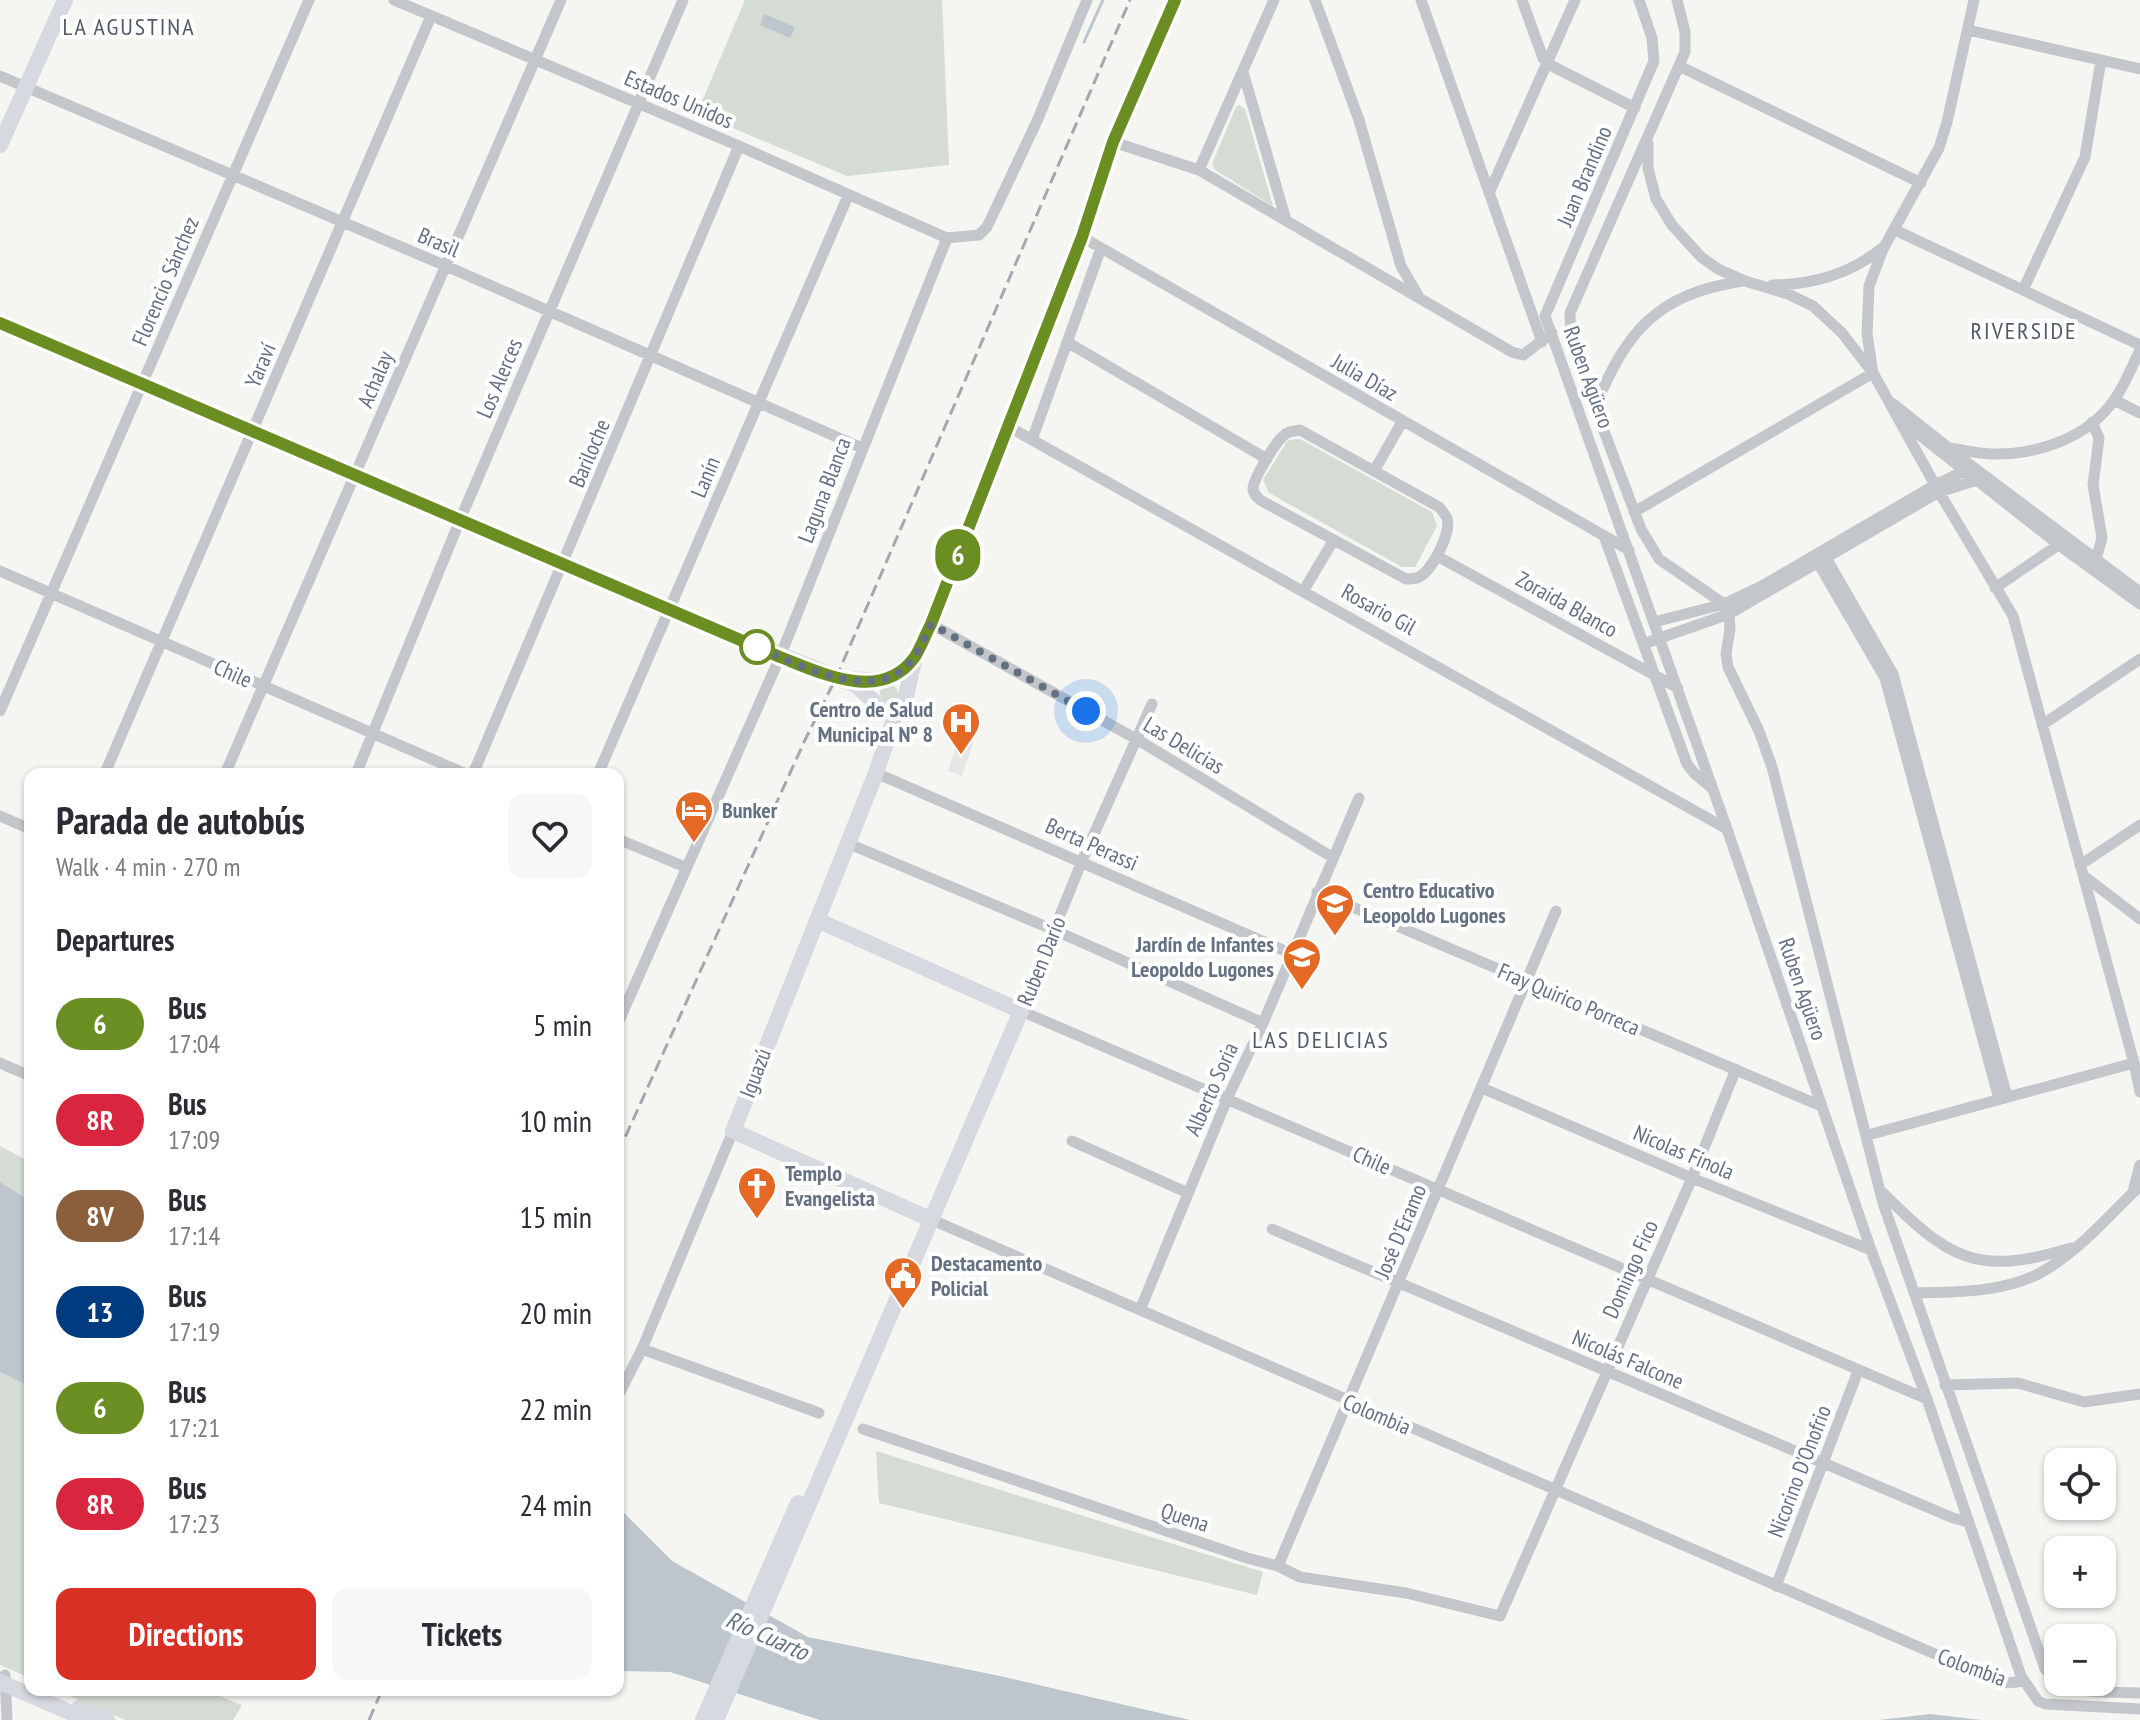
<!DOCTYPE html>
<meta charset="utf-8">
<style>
:root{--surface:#fff;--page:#f7f7f7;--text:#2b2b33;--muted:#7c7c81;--accent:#d93025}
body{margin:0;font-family:"PT Sans Narrow",sans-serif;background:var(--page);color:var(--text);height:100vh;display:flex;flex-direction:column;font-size:30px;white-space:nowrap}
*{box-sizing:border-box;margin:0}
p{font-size:26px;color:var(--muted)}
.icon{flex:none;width:44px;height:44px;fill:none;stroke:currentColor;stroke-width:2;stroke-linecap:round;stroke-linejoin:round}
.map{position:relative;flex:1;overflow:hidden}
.side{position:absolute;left:24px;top:768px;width:600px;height:928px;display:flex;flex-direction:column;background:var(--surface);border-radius:16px;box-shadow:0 2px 6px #0004}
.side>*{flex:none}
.badge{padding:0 16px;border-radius:26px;font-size:28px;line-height:52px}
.controls{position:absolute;left:2044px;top:1448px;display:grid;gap:16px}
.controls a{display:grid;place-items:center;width:72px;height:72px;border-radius:16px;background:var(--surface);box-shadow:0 2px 6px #0004;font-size:40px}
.you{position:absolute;width:40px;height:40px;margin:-20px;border:6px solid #fff;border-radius:50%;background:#1a73e8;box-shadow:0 0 0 12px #1a73e833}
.map>.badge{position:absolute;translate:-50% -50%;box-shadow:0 0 0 4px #fff}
h2{padding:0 32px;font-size:30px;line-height:72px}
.round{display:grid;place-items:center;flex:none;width:84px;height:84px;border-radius:16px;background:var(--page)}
.headline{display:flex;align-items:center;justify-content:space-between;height:136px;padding:0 32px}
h1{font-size:38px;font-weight:700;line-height:60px}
.cta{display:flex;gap:16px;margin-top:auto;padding:16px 32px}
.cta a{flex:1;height:92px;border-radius:16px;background:var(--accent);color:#fff;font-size:32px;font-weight:700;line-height:92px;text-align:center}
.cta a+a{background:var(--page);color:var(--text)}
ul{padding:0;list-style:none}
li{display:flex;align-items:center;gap:24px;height:96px;padding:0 32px}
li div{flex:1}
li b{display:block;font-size:30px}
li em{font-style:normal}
li .badge{min-width:88px;font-weight:700;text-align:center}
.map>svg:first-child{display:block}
</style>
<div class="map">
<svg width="2140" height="1720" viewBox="0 0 2140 1720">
<rect width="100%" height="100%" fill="#f5f6f2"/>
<!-- built -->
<path fill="#e6e6e5" d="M 959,736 L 974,741 L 962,776 L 948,771 Z"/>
<!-- green -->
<path fill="#d5dcd3" d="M 745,0 L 942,0 L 949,165 L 847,176 L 697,113 Z
M 1239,105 L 1245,109 L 1273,206 L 1215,170 L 1212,164 L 1236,107 Z
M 1300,439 L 1432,512 L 1437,526 L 1415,567 L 1402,567 L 1269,493 L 1263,480 L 1288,440 Z
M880 693a9 9 0 1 1 18 0a9 9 0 1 1-18 0Z
M 0,1146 L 30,1162 L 30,1202 L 0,1182 Z
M 0,1372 L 30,1387 L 30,1678 L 0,1665 Z
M 876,1451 L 1263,1572 L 1257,1595 L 879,1503 Z
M 56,1690 L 183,1690 L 211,1693 L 242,1705 L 233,1720 L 125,1720 Z"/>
<!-- water -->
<path fill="#bcc6cc" d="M 764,14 L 795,27 L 790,38 L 760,25 Z
M 0,1182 L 30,1201 L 30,1387 L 0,1372 Z
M 618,1507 L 672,1561 L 808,1637 L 1000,1676 L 1190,1720 L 820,1720 L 670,1672 L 618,1671 Z
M 1930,1714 L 1982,1720 L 1879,1720 Z"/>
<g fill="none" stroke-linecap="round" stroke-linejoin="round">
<!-- stream -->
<path stroke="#bcc6cc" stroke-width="3" d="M 1084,42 L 1103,0"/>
<!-- street -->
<path stroke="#c3c6ca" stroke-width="11" d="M 394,0 L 739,146 L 947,238
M 1315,0 L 1359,120 L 1401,266 L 1419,297
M 1421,0 L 1542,342
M 1522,0 L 1543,58 L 1548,64 L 1635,108
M 1639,0 L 1652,38 L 1654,61 L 1545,316 L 1727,829 L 1871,1250 L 1927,1399 L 2021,1676 L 2038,1701 L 2045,1704 L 2140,1709
M 1677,0 L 1685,32 L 1685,52 L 1570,313 L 1571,344 L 1641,529 L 1659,559 L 1724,604 L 1729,614 L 1730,629 L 1726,654 L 1728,667 L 1759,731 L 1772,767 L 1883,1203 L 2045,1669 C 2070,1697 2105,1691 2140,1693
M 1968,30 L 2140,69
M 1679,66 L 1921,183
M 1243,72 L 1286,220
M 0,76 L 446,266 L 862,448
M 1113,142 L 1199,170 L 1512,352 L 1523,355 L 1552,333
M 1648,143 L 1648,168 L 1656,199 L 1672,225 L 1701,257 L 1718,269 L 1745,281 L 1788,294 L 1813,306 L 1842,333 L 1873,373 L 1939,492 L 2013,616 L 2134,1063
M 1199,170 L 1274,0
M 1490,191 L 1575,0
M 1895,230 L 2140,345
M 1082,237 L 1629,550
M 1772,285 C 1811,285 1851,274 1882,248
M 2023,290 L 2085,157 L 2101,60
M 1067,342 L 1267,459
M 2114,400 L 2140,413
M 1892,403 L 1973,467 L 2140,592
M 1595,407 C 1627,330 1657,294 1743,281
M 1903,422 L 2059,545 L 2140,604
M 2092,422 L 2099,438 L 2093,485 L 2102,538 L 2096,559
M 1009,427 L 1727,829
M 1300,430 L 1439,507 C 1440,508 1447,517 1447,518 C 1452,532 1432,571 1419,577 C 1415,579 1410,579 1406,579 L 1260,500 C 1256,496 1254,495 1253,489 C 1253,479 1274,445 1282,437 C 1287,431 1293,431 1300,430 Z
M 1032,440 L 1101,248
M 1950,448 C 1964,450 1979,454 1993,454 C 2037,455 2088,438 2114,400 C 2125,385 2132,366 2140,350
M 1374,471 L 1402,422
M 1634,512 L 1873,373 L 1867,334 L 1869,286 L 1883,249 L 1939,148 L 1947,122 L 1974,0
M 1604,536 L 1687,764 L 1694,773 L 1713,789
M 1822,551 L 1893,674 L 2007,1097
M 1437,556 L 1678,688
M 1814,556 L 1885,678 L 1999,1099
M 0,571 L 466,774
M 1995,588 L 2064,541
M 1304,590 L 1333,541
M 1654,622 L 1724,604 L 1762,586 L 1935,485 L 1973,467
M 931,624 L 1138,740 L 1332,857
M 1643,644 L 1729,614 L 1939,492 L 1987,477
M 1152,704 L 1082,861 L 1021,1011 L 1927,1399
M 0,711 L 309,0
M 2042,725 L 2140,659
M 105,773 L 431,16
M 876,773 L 1292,954
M 225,774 L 561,0
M 356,774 L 460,520 L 683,0
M 473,774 L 739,146
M 598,774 L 848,196
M 0,816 L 30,829
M 618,839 L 685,867
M 847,843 L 1054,930 L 1263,1023
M 2080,865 L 2140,825
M 2084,876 L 2140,919
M 1317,892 L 1821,1106
M 618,1023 L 780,657 L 947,238 L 979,235 L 987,227 L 1037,121 L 1087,0
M 0,1063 L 30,1076
M 1482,1088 L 1692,1178 L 1871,1250
M 1868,1135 L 2134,1063 L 2140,1092
M 1072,1141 L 1188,1193
M 1882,1192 C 1949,1259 1976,1277 2071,1248
M 2133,1192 L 2140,1165
M 930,1219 L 2002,1683 L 2018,1682 L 2021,1676
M 1272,1229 L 1953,1518 L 1969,1522
M 1914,1293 C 1957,1292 2009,1293 2047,1269 C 2083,1247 2110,1214 2140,1186
M 1140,1310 L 1228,1097 L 1263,1023 L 1359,798
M 642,1349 L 819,1413
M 1945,1385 L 2018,1383 L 2084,1402 L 2140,1394
M 618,1396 L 642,1349 L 733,1131
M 863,1429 L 1247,1558 L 1278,1566 L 1300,1577 L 1406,1593 L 1500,1616 L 1692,1178 L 1736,1069
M 1278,1566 L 1556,911
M 1776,1586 L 1858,1371
M 5,1675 L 7,1720"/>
<!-- secondary -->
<path stroke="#d6d9df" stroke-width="16" d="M 0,145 L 65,0
M 0,323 L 669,610 L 856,685 L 881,708 L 893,710 L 898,708
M 849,679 C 879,682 892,682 913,658
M 930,1219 L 733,1131 L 876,773 L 896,713 L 906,696 L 915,657 L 931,624 L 1009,427 L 1082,237 L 1113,142 L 1175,0
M 0,1682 L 88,1720
M 79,1708 L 107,1720
M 703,1720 L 798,1503
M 716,1720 L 1021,1011 L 817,920"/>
<!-- rail -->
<path stroke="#a3a8af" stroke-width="3" stroke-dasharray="12 6" stroke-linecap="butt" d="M 618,1153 L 805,740 L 836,678 L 1130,0
M 369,1720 L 382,1690"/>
</g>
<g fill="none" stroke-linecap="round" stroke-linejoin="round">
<defs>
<path id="line" d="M 0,323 L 780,657 C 821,673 881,703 914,658 C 921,648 925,635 931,624 L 1082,237 L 1113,142 L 1175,0"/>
</defs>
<!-- line casing -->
<use href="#line" stroke="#fff" stroke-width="18"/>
<!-- line -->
<use href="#line" stroke="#6b8e23" stroke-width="12"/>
<!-- walk -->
<path stroke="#647183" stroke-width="8" stroke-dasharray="0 14.4" d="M 757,647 L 753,645 C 793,662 867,703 906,667 C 918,656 924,639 931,624 L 1086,711"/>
</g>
<!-- icons -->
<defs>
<symbol id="hospital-pin" viewBox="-11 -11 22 30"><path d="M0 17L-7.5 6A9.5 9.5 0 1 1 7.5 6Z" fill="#e46924" stroke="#fff"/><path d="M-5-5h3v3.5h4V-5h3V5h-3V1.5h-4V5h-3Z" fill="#fff"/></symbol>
<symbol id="hotel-pin" viewBox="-11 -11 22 30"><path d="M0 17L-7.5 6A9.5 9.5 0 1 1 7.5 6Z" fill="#e46924" stroke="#fff"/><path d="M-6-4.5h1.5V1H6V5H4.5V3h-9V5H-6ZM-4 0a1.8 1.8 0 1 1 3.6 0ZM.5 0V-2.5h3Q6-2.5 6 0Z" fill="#fff"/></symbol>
<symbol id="school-pin" viewBox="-11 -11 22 30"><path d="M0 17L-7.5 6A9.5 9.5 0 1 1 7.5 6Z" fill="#e46924" stroke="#fff"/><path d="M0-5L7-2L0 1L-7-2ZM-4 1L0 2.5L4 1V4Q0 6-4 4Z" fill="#fff"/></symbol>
<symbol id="church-pin" viewBox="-11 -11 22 30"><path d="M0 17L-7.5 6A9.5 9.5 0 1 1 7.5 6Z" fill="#e46924" stroke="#fff"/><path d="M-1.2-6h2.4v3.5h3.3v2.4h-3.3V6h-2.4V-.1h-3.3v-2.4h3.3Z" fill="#fff"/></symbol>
<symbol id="civic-pin" viewBox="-11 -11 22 30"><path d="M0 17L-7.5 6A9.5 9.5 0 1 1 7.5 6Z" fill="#e46924" stroke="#fff"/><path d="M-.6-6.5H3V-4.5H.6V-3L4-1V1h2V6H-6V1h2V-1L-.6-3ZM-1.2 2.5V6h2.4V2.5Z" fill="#fff"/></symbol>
</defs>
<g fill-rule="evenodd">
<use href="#hospital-pin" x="939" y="700" width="44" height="60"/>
<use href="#hotel-pin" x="672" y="788" width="44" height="60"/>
<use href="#school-pin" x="1313" y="881" width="44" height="60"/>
<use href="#school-pin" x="1280" y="935" width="44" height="60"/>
<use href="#church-pin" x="735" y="1164" width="44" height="60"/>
<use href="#civic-pin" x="881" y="1254" width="44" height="60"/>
</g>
<!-- markers -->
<circle fill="#fff" stroke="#6b8e23" stroke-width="4" cx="757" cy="647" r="16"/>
<g text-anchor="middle" stroke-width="8" stroke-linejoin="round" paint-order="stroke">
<!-- street labels -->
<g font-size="22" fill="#647183" stroke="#fff">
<text transform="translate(679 99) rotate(23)" y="8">Estados Unidos</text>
<text transform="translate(1584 176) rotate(-67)" y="8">Juan Brandino</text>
<text transform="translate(439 242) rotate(23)" y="8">Brasil</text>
<text transform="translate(165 281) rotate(-67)" y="8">Florencio Sánchez</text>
<text transform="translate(260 365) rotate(-67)" y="8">Yaraví</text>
<text transform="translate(1365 377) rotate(30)" y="8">Julia Díaz</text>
<text transform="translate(1589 377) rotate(70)" y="8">Ruben Agüero</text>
<text transform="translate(499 378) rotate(-67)" y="8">Los Alerces</text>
<text transform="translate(375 379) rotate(-67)" y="8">Achalay</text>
<text transform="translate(589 453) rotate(-67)" y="8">Bariloche</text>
<text transform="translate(705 477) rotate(-67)" y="8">Lanín</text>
<text transform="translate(824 490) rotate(-69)" y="8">Laguna Blanca</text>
<text transform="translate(1567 604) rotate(29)" y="8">Zoraida Blanco</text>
<text transform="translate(1379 609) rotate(29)" y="8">Rosario Gil</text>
<text transform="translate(233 673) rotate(24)" y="8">Chile</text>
<text transform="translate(1184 745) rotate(31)" y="8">Las Delicias</text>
<text transform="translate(1092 844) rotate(24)" y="8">Berta Perassi</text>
<text transform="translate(1041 961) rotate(-68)" y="8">Ruben Darío</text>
<text transform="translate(1803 989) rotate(71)" y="8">Ruben Agüero</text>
<text transform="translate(1569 999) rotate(23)" y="8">Fray Quirico Porreca</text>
<text transform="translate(755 1073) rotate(-69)" y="8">Iguazú</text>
<text transform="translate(1211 1089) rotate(-66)" y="8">Alberto Soria</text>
<text transform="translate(1684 1152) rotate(23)" y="8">Nicolas Finola</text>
<text transform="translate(1372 1160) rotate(24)" y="8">Chile</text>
<text transform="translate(1400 1231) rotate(-67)" y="8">José D'Eramo</text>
<text transform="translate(1630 1269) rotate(-66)" y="8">Domingo Fico</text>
<text transform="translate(1628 1359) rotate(23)" y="8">Nicolás Falcone</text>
<text transform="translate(1377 1414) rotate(23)" y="8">Colombia</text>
<text transform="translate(1799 1471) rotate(-69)" y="8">Nicorino D'Onofrio</text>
<text transform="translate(1185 1517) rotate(18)" y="8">Quena</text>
<text transform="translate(1972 1667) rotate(20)" y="8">Colombia</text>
</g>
<!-- poi labels -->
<g font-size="22" font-weight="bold" fill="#647183" stroke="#fff" text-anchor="start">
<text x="933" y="717" text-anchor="end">Centro de Salud<tspan x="933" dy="25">Municipal Nº 8</tspan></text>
<text x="722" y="818">Bunker</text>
<text x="1363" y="898">Centro Educativo<tspan x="1363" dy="25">Leopoldo Lugones</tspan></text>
<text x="1274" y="952" text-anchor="end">Jardín de Infantes<tspan x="1274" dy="25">Leopoldo Lugones</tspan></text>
<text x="785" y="1181">Templo<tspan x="785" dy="25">Evangelista</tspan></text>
<text x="931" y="1271">Destacamento<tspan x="931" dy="25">Policial</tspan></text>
</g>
<!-- neighbourhood labels -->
<g font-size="24" letter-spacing="2" fill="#525c68" stroke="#fff">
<text x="129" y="35">LA AGUSTINA</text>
<text x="2024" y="339">RIVERSIDE</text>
<text x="1321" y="1048">LAS DELICIAS</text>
</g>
<!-- water labels -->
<g font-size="24" font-style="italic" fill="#607380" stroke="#fff">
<text transform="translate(767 1636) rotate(24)" y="8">Río Cuarto</text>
</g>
</g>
</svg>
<div class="controls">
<a><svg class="icon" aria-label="locate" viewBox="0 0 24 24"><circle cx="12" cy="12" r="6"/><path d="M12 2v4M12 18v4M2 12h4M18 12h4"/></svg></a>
<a>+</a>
<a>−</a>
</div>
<div class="you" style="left:1086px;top:711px"></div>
<b class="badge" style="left:958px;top:555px;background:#6b8e23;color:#fff">6</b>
<section class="side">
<div class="headline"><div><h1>Parada de autobús</h1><p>Walk · 4 min · 270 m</p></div><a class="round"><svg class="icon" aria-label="heart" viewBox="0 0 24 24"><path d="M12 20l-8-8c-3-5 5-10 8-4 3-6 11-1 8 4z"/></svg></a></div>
<h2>Departures</h2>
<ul>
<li><span class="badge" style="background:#6b8e23;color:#fff">6</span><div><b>Bus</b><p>17:04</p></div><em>5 min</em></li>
<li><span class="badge" style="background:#d7263d;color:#fff">8R</span><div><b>Bus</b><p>17:09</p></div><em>10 min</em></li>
<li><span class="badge" style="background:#8b5e3c;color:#fff">8V</span><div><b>Bus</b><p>17:14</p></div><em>15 min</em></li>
<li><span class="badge" style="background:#003b80;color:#fff">13</span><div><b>Bus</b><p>17:19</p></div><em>20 min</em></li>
<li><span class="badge" style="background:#6b8e23;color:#fff">6</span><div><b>Bus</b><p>17:21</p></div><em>22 min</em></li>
<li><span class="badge" style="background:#d7263d;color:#fff">8R</span><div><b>Bus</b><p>17:23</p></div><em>24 min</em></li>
</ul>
<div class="cta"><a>Directions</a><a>Tickets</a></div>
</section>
</div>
